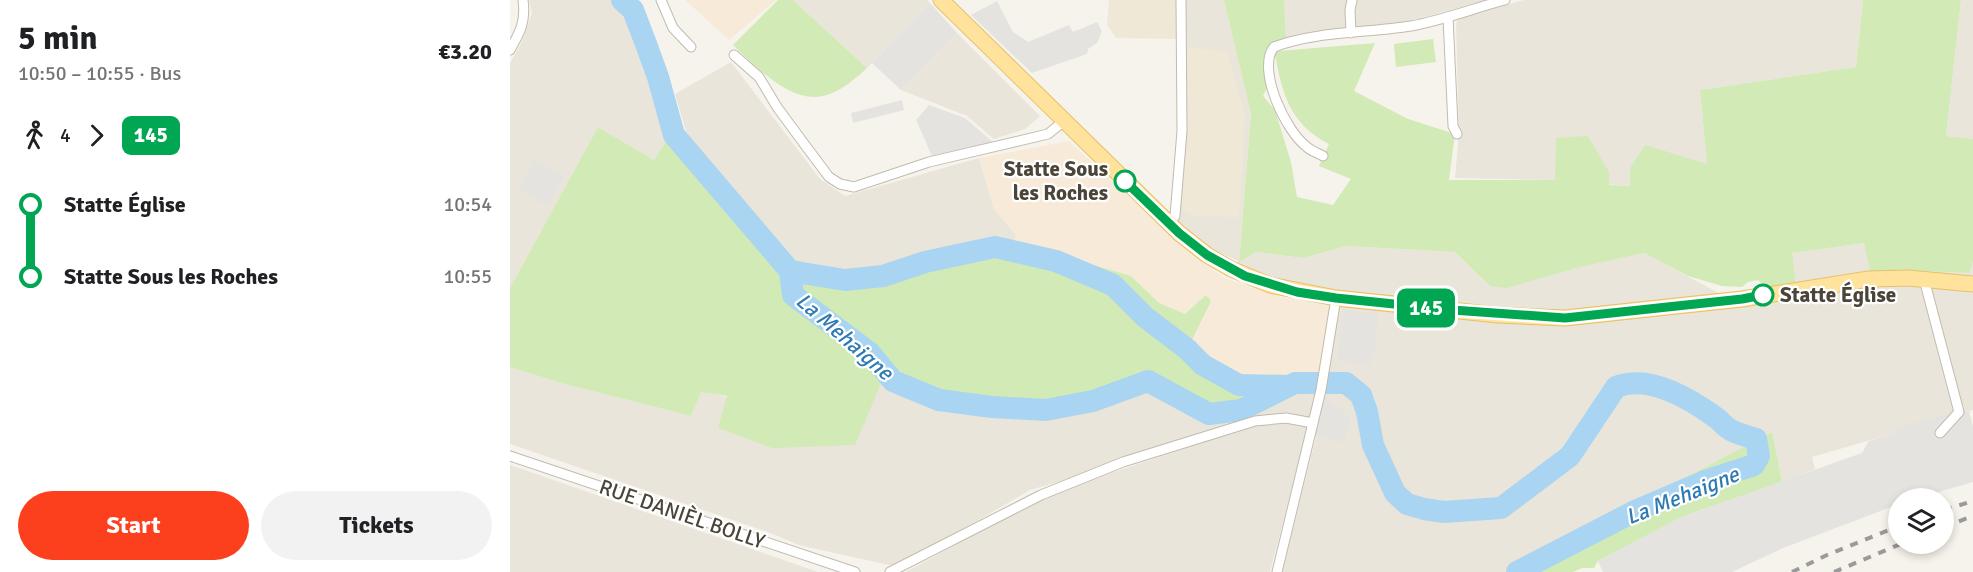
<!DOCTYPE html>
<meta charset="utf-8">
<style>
:root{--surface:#fff;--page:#f2f2f2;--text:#202124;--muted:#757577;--accent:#fc3f1d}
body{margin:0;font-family:Signika,sans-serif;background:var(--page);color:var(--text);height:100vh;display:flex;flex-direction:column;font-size:22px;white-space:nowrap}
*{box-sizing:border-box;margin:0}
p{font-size:20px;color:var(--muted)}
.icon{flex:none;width:33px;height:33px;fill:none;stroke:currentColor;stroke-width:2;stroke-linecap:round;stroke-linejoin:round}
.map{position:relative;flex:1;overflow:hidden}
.sheet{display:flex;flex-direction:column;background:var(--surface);width:510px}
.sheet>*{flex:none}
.badge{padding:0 12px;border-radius:9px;font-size:21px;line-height:39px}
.fabs{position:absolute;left:1378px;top:488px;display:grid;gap:12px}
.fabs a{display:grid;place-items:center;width:66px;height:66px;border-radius:50%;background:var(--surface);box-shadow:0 3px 9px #0003;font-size:30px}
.map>.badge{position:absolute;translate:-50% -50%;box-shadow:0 0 0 3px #fff}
.legs{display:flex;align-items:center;gap:9px;height:66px;padding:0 18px;font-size:20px}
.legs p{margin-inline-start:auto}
.headline{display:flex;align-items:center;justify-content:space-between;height:102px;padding:0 18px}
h1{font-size:33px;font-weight:800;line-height:45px}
.action{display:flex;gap:12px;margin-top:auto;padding:12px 18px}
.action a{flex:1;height:69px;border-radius:36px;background:var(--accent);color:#fff;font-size:24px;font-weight:800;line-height:69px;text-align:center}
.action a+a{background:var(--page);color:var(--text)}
ul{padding:0 18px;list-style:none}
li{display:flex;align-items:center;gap:21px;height:72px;font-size:22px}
li i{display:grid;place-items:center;width:9px;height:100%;margin:0 8px;background:currentColor}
li i::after{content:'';width:15px;height:15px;margin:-8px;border:4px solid;border-radius:50%;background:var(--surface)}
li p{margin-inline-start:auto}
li:first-child i{background:linear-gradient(#0000 50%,currentColor 0)}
li:last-child i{background:linear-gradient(currentColor 50%,#0000 0)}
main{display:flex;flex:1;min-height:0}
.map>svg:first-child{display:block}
</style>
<main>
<section class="sheet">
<div class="headline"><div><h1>5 min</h1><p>10:50 – 10:55 · Bus</p></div><b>€3.20</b></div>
<div class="legs"><svg class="icon" aria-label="walk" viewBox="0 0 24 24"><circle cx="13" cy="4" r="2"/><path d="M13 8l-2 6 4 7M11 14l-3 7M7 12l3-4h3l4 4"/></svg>4<svg class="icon" aria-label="forward" viewBox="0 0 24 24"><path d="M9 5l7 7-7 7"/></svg><b class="badge" style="background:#00a651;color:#fff">145</b></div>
<ul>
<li><i style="color:#00a651"></i><b>Statte Église</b><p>10:54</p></li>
<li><i style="color:#00a651"></i><b>Statte Sous les Roches</b><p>10:55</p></li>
</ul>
<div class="action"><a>Start</a><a>Tickets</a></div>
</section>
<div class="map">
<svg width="1463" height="572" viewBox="0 0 1463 572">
<rect width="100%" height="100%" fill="#f6f3ec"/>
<!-- residential -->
<path fill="#eae5da" d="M 19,0 L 103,0 L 115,13 L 143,81 L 158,138 L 144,160 L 88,127 L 0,288 L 0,63 L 10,46 L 22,13 Z
M 283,0 L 417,0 L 420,3 L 357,68 Z
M 671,0 L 714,0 L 741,114 L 729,261 L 746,252 L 793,258 L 836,246 L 945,252 L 980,286 L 1134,253 L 1231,305 L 1288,296 L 1281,253 L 1354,243 L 1362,275 L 1409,271 L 1460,273 L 1463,261 L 1463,410 L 1385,430 L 1385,433 L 1302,457 L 1305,469 L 1272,482 L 1261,433 L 996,572 L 772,572 L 806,437 L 796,434 L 760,572 L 396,572 L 504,513 L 563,486 L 723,432 L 520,490 L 388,567 L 289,545 L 258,532 L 0,444 L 0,367 L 51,383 L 181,416 L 191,391 L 217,397 L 372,380 L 421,402 L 638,381 L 699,414 L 731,410 L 814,370 L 825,298 L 721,269 L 728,261 L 699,247 L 668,221 L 673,131 Z
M 774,0 L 980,0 L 895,22 L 776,39 Z
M 1014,0 L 1353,0 L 1346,67 L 1190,90 L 1197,164 L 1120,186 L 1045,180 L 945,178 L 949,132 L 946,23 L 949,19 Z
M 1451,0 L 1463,0 L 1463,139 L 1436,136 Z
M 447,33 L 530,116 L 515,129 L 484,139 L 457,116 L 391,90 Z
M 221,62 L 310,179 L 335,196 L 469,158 L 484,209 L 506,235 L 504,245 L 477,241 L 437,248 L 379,267 L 333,274 L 283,259 L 178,138 L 165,94 Z
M 0,465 L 308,572 L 0,572 Z"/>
<!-- commercial -->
<path fill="#f7ead8" d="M 175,0 L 266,0 L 219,40 Z
M 559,141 L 671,245 L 714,278 L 771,297 L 825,305 L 814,370 L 779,386 L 729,385 L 693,365 L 677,349 L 701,301 L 696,296 L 675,314 L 649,303 L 621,276 L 504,245 L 506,235 L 484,209 L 469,158 Z"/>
<!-- education -->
<path fill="#efe8d6" d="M 599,0 L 667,0 L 666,39 L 606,38 L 597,25 Z
M 678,47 L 717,52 L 735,115 L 729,217 L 685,216 L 672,210 L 671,200 L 676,145 Z"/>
<!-- green -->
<path fill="#d2eab5" d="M 268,0 L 283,0 L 357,68 C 343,81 324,97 304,97 C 275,97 243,64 223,45 Z
M 714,0 L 774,0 L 776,39 L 764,47 L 761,80 L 753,96 L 765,110 L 781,162 L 787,197 L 823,205 L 841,179 L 809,166 L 819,144 C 780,124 772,94 765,54 L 769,51 L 865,43 L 844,91 L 898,119 L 945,134 L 939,180 L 1045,180 L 1046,138 L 1078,136 L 1099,172 L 1099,185 L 1120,186 L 1120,168 L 1135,145 L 1197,164 L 1190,90 L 1346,67 L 1353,0 L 1451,0 L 1436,136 L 1463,139 L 1463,261 L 1460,273 L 1409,271 L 1361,275 L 1354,243 L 1282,253 L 1286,285 L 1258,289 L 1248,280 L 1238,282 L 1232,287 L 1212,286 L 1178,276 L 1134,253 L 1066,268 L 997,288 L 980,286 L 945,252 L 836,246 L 793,258 L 746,252 L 729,262 L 741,114 Z
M 923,39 L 926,62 L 886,67 L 884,44 Z
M 88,127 L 144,160 L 158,138 L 178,138 L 283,259 L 333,274 L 379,267 L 437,248 L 478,241 L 566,260 L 621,276 L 649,303 L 675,314 L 696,295 L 701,301 L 677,350 L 693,365 L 729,385 L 779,386 L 731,410 L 699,414 L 638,381 L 627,392 L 539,416 L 421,402 L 372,381 L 345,445 L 262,448 L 208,428 L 217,396 L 191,392 L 181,416 L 51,383 L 0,367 L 0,288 Z
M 1262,432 L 1272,482 L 1174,516 L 1088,561 L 1084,568 L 1072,568 L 1063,572 L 996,572 Z"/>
<!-- parking -->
<path fill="#e5e3e0" d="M 487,1 L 503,32 L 518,42 L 559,25 L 563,32 L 587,22 L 592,31 L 587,43 L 578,49 L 577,54 L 522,73 L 461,15 Z
M 420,3 L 447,33 L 391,90 L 362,63 Z
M 392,100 L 394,110 L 343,123 L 341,113 Z
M 419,105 L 455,118 L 483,142 L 422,156 L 406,120 Z
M 24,160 L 54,176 L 38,206 L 8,189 Z
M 833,310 L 868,313 L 865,351 L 859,366 L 827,359 Z
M 809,399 L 819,400 L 841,418 L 834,442 L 801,435 Z
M 1459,411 L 1463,426 L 1463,482 L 1408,498 L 1389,498 L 1389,504 L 1273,548 L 1222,572 L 1093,572 L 1088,561 L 1174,516 L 1352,453 L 1359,441 L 1385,433 L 1384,429 L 1429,416 Z"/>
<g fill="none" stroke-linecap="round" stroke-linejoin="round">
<!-- river -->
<path stroke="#a9d4f2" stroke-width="22" d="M 112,0 L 123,10 L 136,44 L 148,77 L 164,135 L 280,271 L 335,280 L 373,276 L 415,262 L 485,247 L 546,261 L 603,285 L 635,317 L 677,349 L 693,365 L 729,385 L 779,386 L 785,383 L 836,383 L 851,395 L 857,412 L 863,445 L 885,493 L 897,504 L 914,509 L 934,512 L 991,508 L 1060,456 L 1106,387 C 1138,374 1179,398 1205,417 C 1210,420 1214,426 1219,429 C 1227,434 1237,436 1246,439 L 1249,456 L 1244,465 L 1195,481 L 1127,510 L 1007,572
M 280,271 L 283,295 L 360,353 L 383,381 L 429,400 L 482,407 L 536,410 L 583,401 L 638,381 L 699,414 L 731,410 L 775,388"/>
<defs>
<path id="minor" d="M 151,0 L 163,28 L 181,47
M 938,17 L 943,126 L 947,134
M 841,33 L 840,10 L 842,0
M 0,50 C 10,32 16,22 13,0
M 224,55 L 249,77 L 267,107 L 295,145 L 319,177 L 330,184 L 344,187 L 419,162 L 538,134 L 554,121
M 813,156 C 808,153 801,151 797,147 C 776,132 746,69 764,47 C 806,31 858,33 901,26 C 934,20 964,8 995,0
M 657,223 L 665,216 L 672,131 L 671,0
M 1414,279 L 1449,412 L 1430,433
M 0,456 L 345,572
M 380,572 L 531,495 L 613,462 L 745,421 L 776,418 L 803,423
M 767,572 L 811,390 L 826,298"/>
<path id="primary" d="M 431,0 L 669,233 L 697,255 L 721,269 L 760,285 L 826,298 L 988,315 L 1055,318 L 1232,299 L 1359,279 L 1398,278 L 1463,284"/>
</defs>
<!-- minor casing -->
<use href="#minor" stroke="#c2bbae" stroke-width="11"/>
<!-- primary casing -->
<use href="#primary" stroke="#e6c16a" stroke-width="17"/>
<!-- minor -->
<use href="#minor" stroke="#fff" stroke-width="9"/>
<!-- primary -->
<use href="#primary" stroke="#ffe39c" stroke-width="15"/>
<!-- rail -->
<path stroke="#9a9a9a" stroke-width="4" stroke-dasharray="8 8" stroke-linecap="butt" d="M 1434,510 L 1463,501
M 1434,527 L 1463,516
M 1282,572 L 1317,555 L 1389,526
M 1324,572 L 1393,543"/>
</g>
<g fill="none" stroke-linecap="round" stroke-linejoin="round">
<defs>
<path id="line-1" d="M 615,181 L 669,233 L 697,255 L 735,276 L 787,292 L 826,298 L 942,310 L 1055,318 L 1232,299 L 1253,295"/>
</defs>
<!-- line-1 casing -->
<use href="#line-1" stroke="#fff" stroke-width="14"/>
<!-- line-1 -->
<use href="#line-1" stroke="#00a651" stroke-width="9"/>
</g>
<!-- markers -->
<g fill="#fff" stroke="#00a651" stroke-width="3">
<circle cx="615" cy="181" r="10"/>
<circle cx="1253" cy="295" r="10"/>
</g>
<g text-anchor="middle" stroke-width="4.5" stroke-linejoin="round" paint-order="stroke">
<!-- stop labels -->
<g font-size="21" font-weight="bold" fill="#4b4439" stroke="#fff" text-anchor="end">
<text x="598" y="176">Statte Sous<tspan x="598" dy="24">les Roches</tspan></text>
<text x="1270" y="302" text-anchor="start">Statte Église</text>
</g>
<!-- street labels -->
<g font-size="21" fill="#4b4439" stroke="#fff">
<text transform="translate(172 514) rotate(19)" y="7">RUE DANIÈL BOLLY</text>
</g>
<!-- water labels -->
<g font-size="22" font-style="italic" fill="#2e7ab2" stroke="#fff">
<text transform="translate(335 336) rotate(41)" y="8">La Mehaigne</text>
<text transform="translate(1172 495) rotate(-22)" y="8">La Mehaigne</text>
</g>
</g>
</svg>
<div class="fabs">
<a><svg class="icon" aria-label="layers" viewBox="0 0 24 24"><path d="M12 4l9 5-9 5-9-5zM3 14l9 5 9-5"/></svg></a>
</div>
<b class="badge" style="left:916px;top:308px;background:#00a651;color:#fff">145</b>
</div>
</main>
